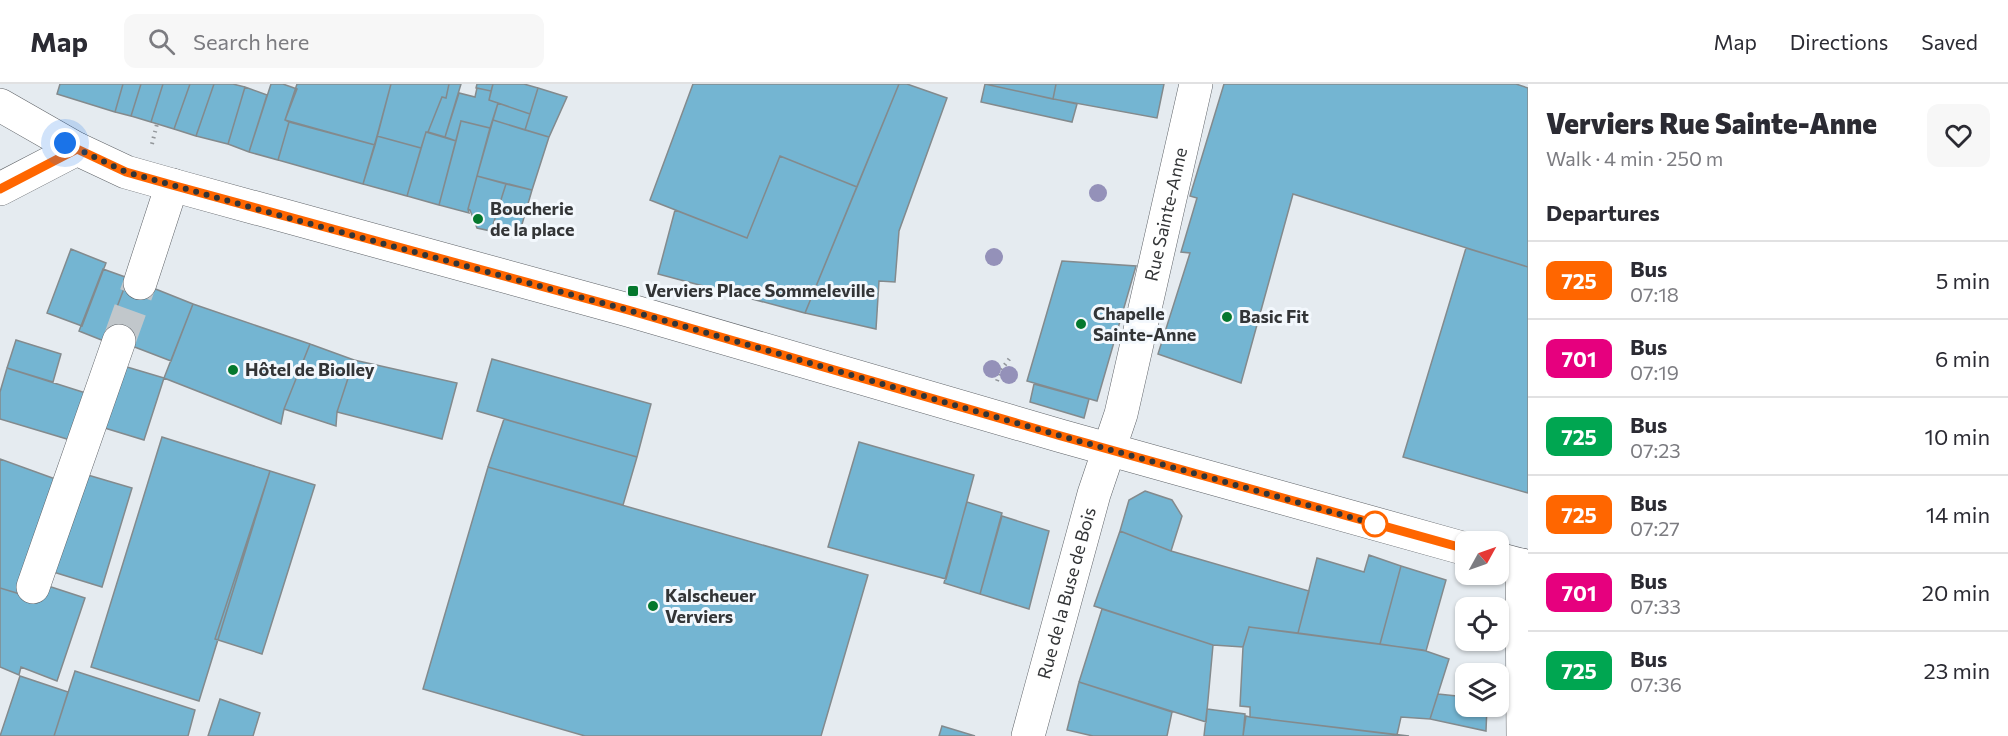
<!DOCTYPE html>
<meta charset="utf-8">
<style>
:root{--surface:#fff;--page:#f7f7f7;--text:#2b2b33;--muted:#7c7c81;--line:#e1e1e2}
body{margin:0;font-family:Commissioner,sans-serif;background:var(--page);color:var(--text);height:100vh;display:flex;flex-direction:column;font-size:22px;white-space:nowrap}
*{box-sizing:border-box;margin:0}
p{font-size:20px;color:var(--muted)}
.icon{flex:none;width:33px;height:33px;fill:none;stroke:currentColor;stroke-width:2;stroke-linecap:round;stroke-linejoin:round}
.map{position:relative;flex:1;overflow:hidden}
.sheet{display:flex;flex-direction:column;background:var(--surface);width:480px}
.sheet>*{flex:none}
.badge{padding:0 12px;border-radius:9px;font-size:21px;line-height:39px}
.needle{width:39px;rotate:50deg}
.fabs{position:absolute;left:1455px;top:447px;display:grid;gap:12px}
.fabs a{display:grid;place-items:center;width:54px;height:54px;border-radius:12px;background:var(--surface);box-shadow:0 2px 4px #0004;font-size:30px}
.you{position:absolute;width:30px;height:30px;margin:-15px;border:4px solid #fff;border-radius:50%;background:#1a73e8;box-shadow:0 0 0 9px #1a73e833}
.map>.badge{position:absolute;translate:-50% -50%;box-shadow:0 0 0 3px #fff}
h2{padding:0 18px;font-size:22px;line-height:54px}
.round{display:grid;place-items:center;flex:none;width:63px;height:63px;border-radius:12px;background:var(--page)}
.head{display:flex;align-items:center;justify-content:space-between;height:102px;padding:0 18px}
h1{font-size:28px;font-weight:800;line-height:45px}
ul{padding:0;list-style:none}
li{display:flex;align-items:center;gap:18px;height:78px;padding:0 18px;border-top:2px solid var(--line)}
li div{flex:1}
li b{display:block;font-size:22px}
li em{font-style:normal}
li .badge{min-width:66px;font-weight:700;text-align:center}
header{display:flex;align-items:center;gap:36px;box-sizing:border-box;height:84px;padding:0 30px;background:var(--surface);border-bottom:2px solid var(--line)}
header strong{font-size:28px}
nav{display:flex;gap:33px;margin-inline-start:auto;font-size:21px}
.search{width:420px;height:54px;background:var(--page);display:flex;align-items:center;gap:15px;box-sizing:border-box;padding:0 21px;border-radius:12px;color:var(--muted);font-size:22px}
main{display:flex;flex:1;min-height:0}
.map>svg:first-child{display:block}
</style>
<header>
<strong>Map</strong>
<div class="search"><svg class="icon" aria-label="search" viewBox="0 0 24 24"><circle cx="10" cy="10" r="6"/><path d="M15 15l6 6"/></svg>Search here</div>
<nav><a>Map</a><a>Directions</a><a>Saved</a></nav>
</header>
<main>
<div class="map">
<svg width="1528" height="652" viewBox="0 0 1528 652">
<rect width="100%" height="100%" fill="#e5ebf0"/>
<!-- building -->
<path fill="#74b5d2" stroke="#838a8d" stroke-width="1.5" d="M 60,0 L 123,0 L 115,28 L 57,10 Z
M 123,0 L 141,0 L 131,32 L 115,28 Z
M 141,0 L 163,0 L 151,38 L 131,32 Z
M 163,0 L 190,0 L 174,45 L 151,38 Z
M 190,0 L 214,0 L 196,52 L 174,45 Z
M 214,0 L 233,0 L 245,3 L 228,60 L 196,52 Z
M 271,0 L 283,0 L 297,5 L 285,36 L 289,38 L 278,76 L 249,68 Z
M 297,0 L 391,0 L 375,61 L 285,36 Z
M 391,0 L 449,0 L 446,14 L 442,13 L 428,48 L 426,48 L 421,64 L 377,52 Z
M 449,0 L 461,0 L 445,53 L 428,48 L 442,13 L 446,14 Z
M 477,0 L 493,0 L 491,7 L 476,4 Z
M 493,0 L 524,0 L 538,4 L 530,30 L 489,16 Z
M 693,0 L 899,0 L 857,103 L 780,72 L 747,154 L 650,116 Z
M 899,0 L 907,0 L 947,14 L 899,147 L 895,198 L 879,197 L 876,245 L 805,229 Z
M 985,0 L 1056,0 L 1053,15 Z
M 985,0 L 1077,20 L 1072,38 L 981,18 Z
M 1056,0 L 1164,0 L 1157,34 L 1053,15 Z
M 1224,0 L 1516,0 L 1528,4 L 1528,183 L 1293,110 L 1241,299 L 1158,270 L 1190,169 L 1181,168 L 1197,114 L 1190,112 Z
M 245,3 L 267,11 L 249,68 L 228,60 Z
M 477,4 L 491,7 L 489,16 L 498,19 L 490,44 L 461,37 L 456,57 L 445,53 L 459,9 L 475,13 Z
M 538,4 L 567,13 L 549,53 L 525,46 Z
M 498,19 L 530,30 L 525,46 L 493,36 Z
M 493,36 L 549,53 L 532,106 L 477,92 Z
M 461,37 L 490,44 L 468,125 L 469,129 L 439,121 Z
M 289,38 L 375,61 L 363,100 L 278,76 Z
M 426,48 L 456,57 L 439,121 L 407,112 Z
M 377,52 L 421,64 L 407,112 L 363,100 Z
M 780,72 L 857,103 L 805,229 L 658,190 L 675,126 L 747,154 Z
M 477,92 L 506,100 L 491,147 L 477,144 L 470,126 L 468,125 Z
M 506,100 L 532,106 L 518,154 L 491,147 Z
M 1466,164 L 1528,183 L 1528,409 L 1403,373 Z
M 71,165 L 106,179 L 82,242 L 47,229 Z
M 1062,177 L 1136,182 L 1097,317 L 1027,297 Z
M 103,185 L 128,194 L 104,257 L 79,247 Z
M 128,194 L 193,220 L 171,277 L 106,252 Z
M 193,220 L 310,260 L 284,325 L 281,340 L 164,294 Z
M 16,256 L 61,270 L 53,298 L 7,284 Z
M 310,260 L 354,276 L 337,328 L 336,342 L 284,325 Z
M 492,275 L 651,320 L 637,373 L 477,327 Z
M 354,276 L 457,299 L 442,355 L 337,328 Z
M 117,280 L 164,294 L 144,356 L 98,342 Z
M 7,284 L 92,311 L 77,358 L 0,335 L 0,308 Z
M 1034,300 L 1089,315 L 1084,334 L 1030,318 Z
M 504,335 L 637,373 L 623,421 L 488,383 Z
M 162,353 L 270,387 L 199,617 L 91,583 Z
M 859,358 L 974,391 L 946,495 L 828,463 Z
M 0,375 L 58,396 L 20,510 L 0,504 Z
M 488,383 L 868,491 L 821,652 L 585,652 L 423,605 Z
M 270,387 L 315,401 L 262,570 L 215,555 Z
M 81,389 L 132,404 L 102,503 L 50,487 Z
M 1145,407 L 1172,416 L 1182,432 L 1171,467 L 1120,447 L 1129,416 Z
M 967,418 L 1002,429 L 980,510 L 944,499 Z
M 1002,432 L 1049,447 L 1029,525 L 980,510 Z
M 1120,447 L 1171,467 L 1309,507 L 1298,549 L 1249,543 L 1243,563 L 1213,561 L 1094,522 Z
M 1369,471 L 1401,482 L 1380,560 L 1298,549 L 1317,474 L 1364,488 Z
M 1401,482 L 1446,496 L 1426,567 L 1380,560 Z
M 42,500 L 85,514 L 57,597 L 21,583 L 19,591 L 0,583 L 0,504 L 20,510 Z
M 1102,525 L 1213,561 L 1206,638 L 1079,598 Z
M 1249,543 L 1423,566 L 1449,575 L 1430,635 L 1401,633 L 1397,651 L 1250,633 L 1250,623 L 1240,622 L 1243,563 Z
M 75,587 L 195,626 L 188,652 L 54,652 Z
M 20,592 L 68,608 L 54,652 L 0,652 Z
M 1079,598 L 1172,628 L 1167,652 L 1093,652 L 1067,646 Z
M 1438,610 L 1466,613 L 1466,622 L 1487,622 L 1486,647 L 1430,635 Z
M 220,615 L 260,629 L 253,652 L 208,652 Z
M 1207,625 L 1245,630 L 1243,652 L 1204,652 Z
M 1246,632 L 1250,633 L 1409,652 L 1243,652 Z
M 942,642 L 975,652 L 939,652 Z"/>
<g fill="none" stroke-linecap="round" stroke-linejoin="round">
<!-- minor-tunnel -->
<path stroke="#c1c7cb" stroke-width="33" stroke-dasharray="33 16" stroke-linecap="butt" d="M 119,257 L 140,199"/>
<defs>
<g id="minor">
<path d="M 0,21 L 77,65"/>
<path d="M 140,199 L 172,101"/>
<path d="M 1522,481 L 1523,652"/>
<path d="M 33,503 L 119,257"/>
<path id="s1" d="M 1028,652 L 1094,410 L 1121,330 L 1196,0"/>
</g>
<path id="major" d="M 0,105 L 77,65 L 126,88 L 172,101 L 628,226 L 1061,352 L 1466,465
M 1498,475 L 1528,483"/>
</defs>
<!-- minor casing -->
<use href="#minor" stroke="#5f6368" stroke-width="34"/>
<!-- major casing -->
<use href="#major" stroke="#5f6368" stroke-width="34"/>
<!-- path -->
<path stroke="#92969a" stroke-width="4" stroke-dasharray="1.5 4.5" stroke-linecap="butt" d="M 152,60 L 157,40
M 997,297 L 1001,286 L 1010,274"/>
<!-- minor -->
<use href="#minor" stroke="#fff" stroke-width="33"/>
<!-- major -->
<use href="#major" stroke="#fff" stroke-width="33"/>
</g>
<!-- trees -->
<g fill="#9491b9">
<circle cx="1098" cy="109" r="9"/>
<circle cx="994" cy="173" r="9"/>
<circle cx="992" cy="285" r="9"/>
<circle cx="1009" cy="291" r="9"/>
</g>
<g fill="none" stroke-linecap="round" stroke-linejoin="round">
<defs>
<path id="line" d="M 0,105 L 77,65 L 126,88 L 172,101 L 628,226 L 1061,352 L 1466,465"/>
</defs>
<!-- line casing -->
<use href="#line" stroke="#fff" stroke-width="14"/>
<!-- line -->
<use href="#line" stroke="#f60" stroke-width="9"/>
<!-- walk -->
<path stroke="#333537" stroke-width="6" stroke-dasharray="0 10.8" d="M 65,59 L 126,88 L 289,134 L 628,226 L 1061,352 L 1375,440"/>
</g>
<!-- markers -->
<g fill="#05782e" stroke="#f3f8fd" stroke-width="2">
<circle cx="478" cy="135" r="6"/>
<rect x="627" y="201" width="12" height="12" rx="3"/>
<circle cx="1227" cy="233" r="6"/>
<circle cx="1081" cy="240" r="6"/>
<circle cx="233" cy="286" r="6"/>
<circle cx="653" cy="522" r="6"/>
</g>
<circle fill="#fff" stroke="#f60" stroke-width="3" cx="1375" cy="440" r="12"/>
<g text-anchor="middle" stroke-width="6" stroke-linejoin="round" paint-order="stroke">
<!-- poi labels -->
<g font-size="18" font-weight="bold" fill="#333537" stroke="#f3f8fd" text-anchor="start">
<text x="490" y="131">Boucherie<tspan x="490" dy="21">de la place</tspan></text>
<text x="645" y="213">Verviers Place Sommeleville</text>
<text x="1093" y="236">Chapelle<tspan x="1093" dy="21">Sainte-Anne</tspan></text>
<text x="1239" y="239">Basic Fit</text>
<text x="245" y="292">Hôtel de Biolley</text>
<text x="665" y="518">Kalscheuer<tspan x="665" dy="21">Verviers</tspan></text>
</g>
<!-- street labels -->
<g font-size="18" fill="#333537" stroke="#f3f8fd">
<text dy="6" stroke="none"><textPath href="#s1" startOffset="540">Rue Sainte-Anne</textPath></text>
<text dy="6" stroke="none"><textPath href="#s1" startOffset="148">Rue de la Buse de Bois</textPath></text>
</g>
</g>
</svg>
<div class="fabs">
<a><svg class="needle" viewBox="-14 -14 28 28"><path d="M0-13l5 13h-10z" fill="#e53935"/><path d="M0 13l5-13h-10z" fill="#7c7c81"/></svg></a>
<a><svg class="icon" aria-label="locate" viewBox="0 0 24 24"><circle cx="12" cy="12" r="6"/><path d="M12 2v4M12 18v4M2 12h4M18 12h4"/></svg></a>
<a><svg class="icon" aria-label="layers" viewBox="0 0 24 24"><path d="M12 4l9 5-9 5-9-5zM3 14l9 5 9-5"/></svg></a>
</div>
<div class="you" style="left:65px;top:59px"></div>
</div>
<section class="sheet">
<div class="head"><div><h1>Verviers Rue Sainte-Anne</h1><p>Walk · 4 min · 250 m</p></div><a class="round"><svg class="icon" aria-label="heart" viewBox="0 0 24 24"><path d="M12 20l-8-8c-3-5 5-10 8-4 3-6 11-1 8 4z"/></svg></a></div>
<h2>Departures</h2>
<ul>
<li><span class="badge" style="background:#f60;color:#fff">725</span><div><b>Bus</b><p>07:18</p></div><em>5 min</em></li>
<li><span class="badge" style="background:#e6007e;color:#fff">701</span><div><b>Bus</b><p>07:19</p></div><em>6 min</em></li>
<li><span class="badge" style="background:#00a651;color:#fff">725</span><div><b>Bus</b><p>07:23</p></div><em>10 min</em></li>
<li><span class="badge" style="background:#f60;color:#fff">725</span><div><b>Bus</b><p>07:27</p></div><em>14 min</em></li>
<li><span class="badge" style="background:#e6007e;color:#fff">701</span><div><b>Bus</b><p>07:33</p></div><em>20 min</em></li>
<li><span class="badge" style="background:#00a651;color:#fff">725</span><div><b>Bus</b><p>07:36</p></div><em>23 min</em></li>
</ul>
</section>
</main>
